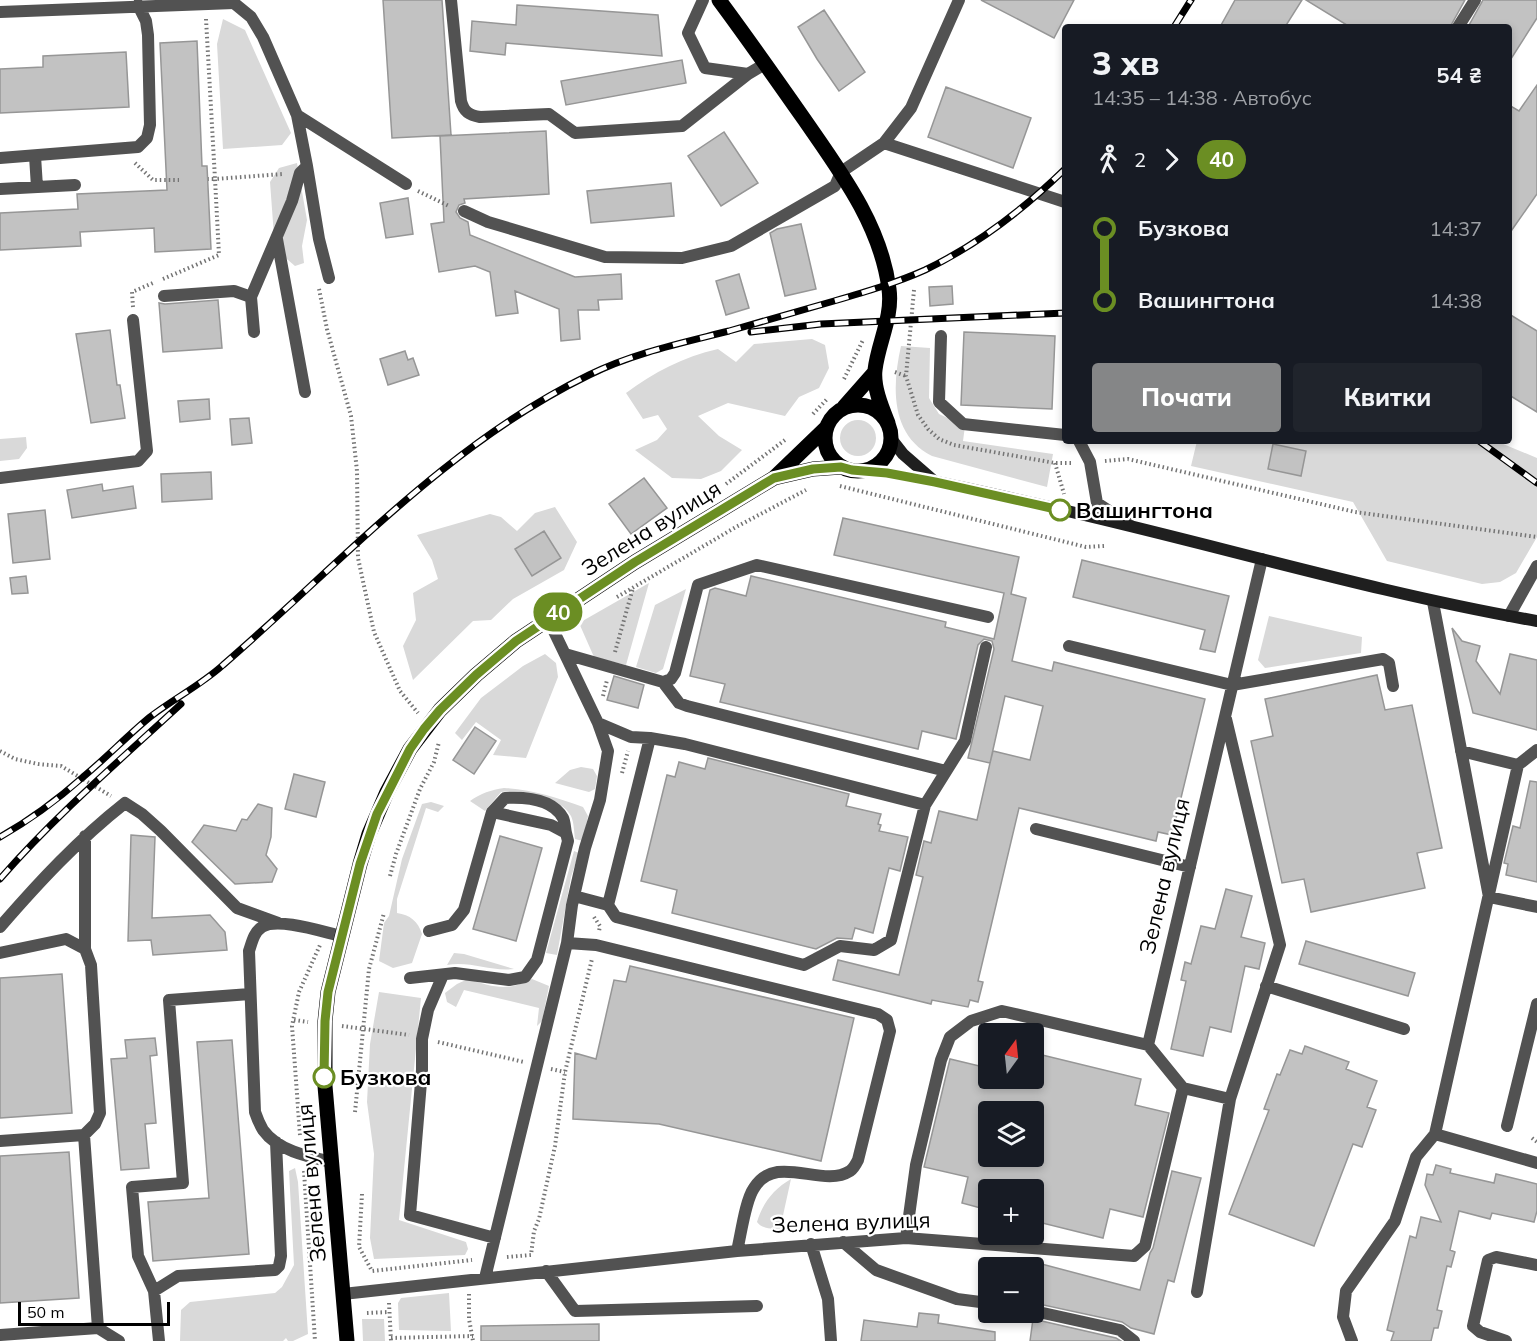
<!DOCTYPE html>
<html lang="uk">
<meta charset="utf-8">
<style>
:root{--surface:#171b24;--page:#20242c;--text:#f1f3f6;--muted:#9ea1a6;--accent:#858687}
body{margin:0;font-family:Mulish,sans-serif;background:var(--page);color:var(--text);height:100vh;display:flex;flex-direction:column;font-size:22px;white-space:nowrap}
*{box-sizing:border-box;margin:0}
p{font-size:20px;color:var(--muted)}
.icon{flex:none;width:33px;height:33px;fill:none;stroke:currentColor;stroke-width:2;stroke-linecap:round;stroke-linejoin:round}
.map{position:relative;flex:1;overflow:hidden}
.panel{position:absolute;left:1062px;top:24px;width:450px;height:420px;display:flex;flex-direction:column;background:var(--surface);border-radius:6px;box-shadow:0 3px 9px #0003}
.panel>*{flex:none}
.badge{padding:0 12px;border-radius:20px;font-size:21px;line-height:39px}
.needle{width:39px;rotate:15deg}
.fabs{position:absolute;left:978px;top:1023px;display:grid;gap:12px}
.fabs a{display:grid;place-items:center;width:66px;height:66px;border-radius:6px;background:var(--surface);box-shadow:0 3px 9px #0003;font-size:30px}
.scale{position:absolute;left:18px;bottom:15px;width:152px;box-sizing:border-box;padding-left:6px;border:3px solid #000;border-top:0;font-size:16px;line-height:21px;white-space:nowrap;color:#000;-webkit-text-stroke:4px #fff;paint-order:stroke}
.map>.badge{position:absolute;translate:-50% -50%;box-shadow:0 0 0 3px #fff}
.legs{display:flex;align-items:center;gap:9px;height:66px;padding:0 30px;font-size:20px}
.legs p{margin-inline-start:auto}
.head{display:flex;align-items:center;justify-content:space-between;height:102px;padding:0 30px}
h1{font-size:33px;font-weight:800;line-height:45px}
.button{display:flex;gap:12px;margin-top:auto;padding:12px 30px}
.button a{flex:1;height:69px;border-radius:6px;background:var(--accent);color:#fff;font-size:24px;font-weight:800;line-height:69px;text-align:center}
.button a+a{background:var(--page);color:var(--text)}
ul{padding:0 30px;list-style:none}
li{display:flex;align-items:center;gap:21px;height:72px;font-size:22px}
li i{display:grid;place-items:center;width:9px;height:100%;margin:0 8px;background:currentColor}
li i::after{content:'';width:15px;height:15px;margin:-8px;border:4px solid;border-radius:50%;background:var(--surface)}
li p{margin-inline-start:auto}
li:first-child i{background:linear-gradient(#0000 50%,currentColor 0)}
li:last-child i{background:linear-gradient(currentColor 50%,#0000 0)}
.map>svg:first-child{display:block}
</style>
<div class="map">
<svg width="1537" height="1341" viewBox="0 0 1537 1341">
<rect width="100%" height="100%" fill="#fff"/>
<!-- green -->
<path fill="#d9d9d9" d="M 223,19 L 245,30 L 291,133 L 282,145 L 223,149 L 217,44 Z
M 297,163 L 307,220 L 302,246 L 304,263 L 295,266 L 281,254 L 274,236 L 270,182 L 279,168 Z
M 812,339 L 825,345 L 829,368 L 819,388 L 799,397 L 785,416 L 728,403 L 698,416 L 719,436 L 742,450 L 721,471 L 701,479 L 672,478 L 635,450 L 657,440 L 667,429 L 658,415 L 643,419 L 626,393 C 654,372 683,357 718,349 L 736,362 L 754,344 Z
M 901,346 L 930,348 L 929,398 L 939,414 L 965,426 L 963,441 L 1053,454 L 1047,487 L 932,456 C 890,435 892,386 901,346 Z
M840 438a18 18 0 1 1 36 0a18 18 0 1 1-36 0Z
M 26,437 L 27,448 L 19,459 L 0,461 L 0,439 Z
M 1197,441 L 1496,441 L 1537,458 L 1537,537 L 1516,573 L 1500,582 L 1482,584 L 1387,561 L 1353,502 L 1191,466 Z
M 555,507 L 577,542 L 564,570 L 513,599 L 491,620 L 473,621 L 413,680 L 403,646 L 416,620 L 413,593 L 438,579 L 432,560 L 417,535 L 490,514 L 501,517 L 517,531 L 535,513 Z
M 649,583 L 626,665 L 594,657 L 579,623 Z
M 686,589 L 663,669 L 656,673 L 636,667 L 655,605 Z
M 1269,616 L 1362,637 L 1361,653 L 1265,668 L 1258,660 Z
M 545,654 L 556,663 L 558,677 L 526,758 L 493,755 L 501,740 L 476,722 L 462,740 L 455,733 L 481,698 L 523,666 Z
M 581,767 L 593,769 L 597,776 L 595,789 L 589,792 L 555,783 L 570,770 Z
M 504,788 C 531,789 558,798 583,807 L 588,816 L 583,841 L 575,839 C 574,832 574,822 571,816 C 559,795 521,790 501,792 L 485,811 L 470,801 C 481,793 491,790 504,788 Z
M 431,802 L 444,806 L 438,812 L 426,808 L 397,899 L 397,913 C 410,915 418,921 422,934 L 412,963 L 393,968 L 379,961 L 384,923 L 389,916 L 402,859 L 422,804 Z
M 574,851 L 579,853 L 571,877 L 557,955 L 546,953 Z
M 454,953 L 464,954 L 514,969 C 491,972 471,961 447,965 Z
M 468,979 C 494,987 506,992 532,979 L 549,986 L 542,1021 L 537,1026 L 539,1008 L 464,990 L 456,1007 L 447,1002 L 445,993 L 457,984 Z
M 379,992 L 421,998 L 399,1220 L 466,1242 L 468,1249 L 465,1255 L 374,1259 L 370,1238 L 374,1154 L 367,1102 L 370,1044 Z
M 295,1168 L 298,1182 L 308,1334 L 293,1341 L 288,1341 L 286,1338 L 283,1341 L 180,1341 L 181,1310 L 190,1302 L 275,1293 L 282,1287 L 294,1265 L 289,1171 Z
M 791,1179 L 780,1229 C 771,1229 762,1229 757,1222 C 763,1202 774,1189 791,1179 Z
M 449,1293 L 451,1331 L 399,1330 L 398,1303 L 401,1298 Z
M 362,1319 L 384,1319 L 385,1341 L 363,1341 Z"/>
<!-- building -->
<path fill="#c2c2c2" stroke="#969696" stroke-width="1.5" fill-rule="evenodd" d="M 383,0 L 442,0 L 451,135 L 392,138 Z
M 981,0 L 1074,0 L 1054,38 Z
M 1235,0 L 1302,0 L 1285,27 L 1220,27 Z
M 1306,0 L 1465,0 L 1450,27 L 1350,27 Z
M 1483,0 L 1537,0 L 1537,18 L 1509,62 L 1509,27 L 1468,27 Z
M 517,5 L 658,15 L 662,56 L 506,43 L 505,55 L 470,51 L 472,21 L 516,25 Z
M 824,10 L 865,72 L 839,91 L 817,59 L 798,27 Z
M 197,41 L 202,166 L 207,166 L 211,249 L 155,252 L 154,228 L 80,232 L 81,246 L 0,250 L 0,213 L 78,209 L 77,194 L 167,190 L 160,43 Z
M 126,52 L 129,107 L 0,113 L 0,69 L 43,67 L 43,56 Z
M 682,60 L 686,83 L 566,105 L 561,81 Z
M 1537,85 L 1537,194 L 1509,234 L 1509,105 L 1519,111 Z
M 946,87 L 1031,118 L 1013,168 L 928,137 Z
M 546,131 L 549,194 L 464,199 L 465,203 L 459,205 L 456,212 L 460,218 L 468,222 L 470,235 L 575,277 L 621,274 L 622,299 L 598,300 L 599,310 L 578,310 L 580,339 L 561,341 L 559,309 L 515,291 L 518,313 L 496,316 L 490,272 L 475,266 L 439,272 L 431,224 L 444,222 L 440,136 Z
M 724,132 L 758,183 L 721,206 L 688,156 Z
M 671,183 L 674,216 L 591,223 L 587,191 Z
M 408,198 L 413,234 L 386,238 L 380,203 Z
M 801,224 L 816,289 L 785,296 L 770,233 L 777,229 Z
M 739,274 L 749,308 L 726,315 L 716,281 Z
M 952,286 L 953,304 L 930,306 L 929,287 Z
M 218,300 L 222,348 L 163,352 L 159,303 L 165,304 Z
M 1509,314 L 1537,331 L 1537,412 L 1509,395 Z
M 110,330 L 117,385 L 120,385 L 125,418 L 91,423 L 76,334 Z
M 964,332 L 1055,336 L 1052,409 L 961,405 Z
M 405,351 L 408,360 L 413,358 L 419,375 L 388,385 L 380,359 Z
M 209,399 L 210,419 L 180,422 L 178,401 Z
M 249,418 L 252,443 L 232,445 L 230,419 Z
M 1273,444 L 1306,451 L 1301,476 L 1268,469 Z
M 211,472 L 212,499 L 162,502 L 161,474 Z
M 644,478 L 667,508 L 631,534 L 609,504 Z
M 102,484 L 103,491 L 133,486 L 136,508 L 72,518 L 67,490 Z
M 45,510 L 50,559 L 13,563 L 8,514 Z
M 843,518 L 1019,557 L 1011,594 L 1026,598 L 1012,661 L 1052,671 L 1054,662 L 1205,699 L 1172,835 L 1158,832 L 1156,841 L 1019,808 L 978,981 L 983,982 L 978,1002 L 970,1000 L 968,1007 L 932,1000 L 931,1004 L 833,980 L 838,960 L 899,975 L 923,877 L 916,875 L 924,841 L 931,843 L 939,811 L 977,820 L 990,763 L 968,758 L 994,649 L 992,641 L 984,639 L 978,645 L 956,739 L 922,731 L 918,749 L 720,702 L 725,684 L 690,676 L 710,590 L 715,588 L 746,596 L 751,576 L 946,622 L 945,627 L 994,639 L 1004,593 L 834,555 ZM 1005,696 L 1043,706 L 1030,760 L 993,751 L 990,763 Z
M 544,531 L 561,558 L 532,576 L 515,549 Z
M 1082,560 L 1229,596 L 1215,652 L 1200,649 L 1205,630 L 1073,597 Z
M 26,576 L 28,593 L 12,594 L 10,578 Z
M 1452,628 L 1462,641 L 1480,646 L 1476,661 L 1500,694 L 1510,654 L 1537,660 L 1537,730 L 1473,713 Z
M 1377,675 L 1385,710 L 1412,705 L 1442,848 L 1417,853 L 1425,888 L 1311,912 L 1304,879 L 1282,883 L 1251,741 L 1273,736 L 1265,699 Z
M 614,676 L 644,685 L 638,708 L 607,700 Z
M 475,727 L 496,741 L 474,774 L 453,760 Z
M 708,758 L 849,794 L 846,806 L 881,814 L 878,824 L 881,825 L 879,831 L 908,837 L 900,871 L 889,868 L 873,933 L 855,928 L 852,939 L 837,938 L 816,949 L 672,913 L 677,890 L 641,881 L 667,775 L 675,777 L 679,762 L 705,769 Z
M 294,774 L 325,782 L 316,817 L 285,809 Z
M 1530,781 L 1537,782 L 1537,882 L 1506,875 L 1508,864 L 1504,863 L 1513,826 L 1520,828 Z
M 258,804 L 272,808 L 271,837 L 266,855 L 277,869 L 272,882 L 235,884 L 192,842 L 204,825 L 236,831 L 242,819 L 247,820 Z
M 131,835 L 155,837 L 152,918 L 210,915 L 225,932 L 227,950 L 153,955 L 151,940 L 128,941 Z
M 500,836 L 542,848 L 516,941 L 473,929 Z
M 1226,889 L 1252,896 L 1241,937 L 1265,943 L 1259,969 L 1245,966 L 1231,1032 L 1210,1027 L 1203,1056 L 1171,1049 L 1186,981 L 1181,980 L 1185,962 L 1191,964 L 1201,926 L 1215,929 Z
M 1306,941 L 1415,973 L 1408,996 L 1299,964 Z
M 630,966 L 854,1018 L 821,1161 L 659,1124 L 573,1119 L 575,1053 L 596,1059 L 614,980 L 626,982 Z
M 62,974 L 72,1113 L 0,1118 L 0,978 Z
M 155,1038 L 157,1055 L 150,1056 L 156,1123 L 145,1124 L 149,1168 L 121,1170 L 111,1059 L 127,1058 L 125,1040 Z
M 232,1040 L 249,1254 L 153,1261 L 148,1202 L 209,1198 L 197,1042 Z
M 1305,1046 L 1349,1062 L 1346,1069 L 1377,1081 L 1367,1107 L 1376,1110 L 1362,1147 L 1353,1144 L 1314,1246 L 1229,1214 L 1269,1110 L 1264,1109 L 1277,1074 L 1280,1075 L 1290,1050 L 1302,1054 Z
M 1034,1053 L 1141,1079 L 1135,1105 L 1169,1113 L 1143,1217 L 1110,1209 L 1103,1238 L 1034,1221 L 1034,1190 L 988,1190 L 988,1210 L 962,1203 L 968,1177 L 924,1167 L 950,1059 L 988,1068 L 988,1078 L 1034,1078 ZM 988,1112 L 1034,1112 L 1034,1156 L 988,1156 Z
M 69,1152 L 79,1298 L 0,1303 L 0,1156 Z
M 1436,1165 L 1451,1169 L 1450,1173 L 1494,1183 L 1496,1174 L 1537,1184 L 1537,1211 L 1534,1222 L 1492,1213 L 1490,1219 L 1459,1211 L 1450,1250 L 1455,1252 L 1451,1267 L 1447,1266 L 1437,1310 L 1442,1311 L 1438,1328 L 1434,1328 L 1431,1341 L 1391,1341 L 1394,1332 L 1387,1330 L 1410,1236 L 1416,1238 L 1421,1217 L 1441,1222 L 1425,1185 L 1427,1174 L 1433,1175 Z
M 1172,1171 L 1201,1178 L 1174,1282 L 1168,1280 L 1154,1334 L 1131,1328 L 1122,1322 L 1034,1303 L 1034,1262 L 1140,1290 L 1150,1253 L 1153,1248 Z
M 919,1313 L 939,1315 L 938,1323 L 995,1332 L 995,1341 L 861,1341 L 864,1320 L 917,1327 Z
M 1033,1319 L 1116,1338 L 1121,1341 L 1030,1341 Z
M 599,1324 L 599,1341 L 481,1341 L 481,1326 Z"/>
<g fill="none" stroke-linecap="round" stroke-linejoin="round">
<!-- path -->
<path stroke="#747474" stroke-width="4" stroke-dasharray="1.5 3" stroke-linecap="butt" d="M 206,19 L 215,179 L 208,179
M 135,163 L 153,180 L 179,180
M 418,191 L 449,206
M 163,279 L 219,255 L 215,179 L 283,174
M 319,289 L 327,329 L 351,416 L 357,471 L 358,558 L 374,632 L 400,691 L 418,713
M 914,290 L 906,376 L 918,415 L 928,429 L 939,439 L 954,445 L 1055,463 L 1073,463
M 133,307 L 132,292 L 153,283
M 895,372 L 906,376
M 844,379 L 863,340
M 813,414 L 828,398
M 1105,461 L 1128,459 L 1355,512 L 1537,537
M 1055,463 L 1064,494
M 726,484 L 785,440
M 840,486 L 1086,547 L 1104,546
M 617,597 L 736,527 L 806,490
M 615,652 L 633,588
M 603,696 L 607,680
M 0,751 L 15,759 L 38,764 L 61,766 L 111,796
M 622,773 L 628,751
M 390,876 L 396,854 L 420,789 L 434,762 L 439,742
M 594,917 L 600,926 L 599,931
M 294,1020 L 308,1022
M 342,1026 L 409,1035
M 438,1042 L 524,1062
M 551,1069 L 565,1072
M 355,1112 L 369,969 L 384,913
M 300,1135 L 292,1026 L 299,992 L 320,945
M 1532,1138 L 1537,1142
M 304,1171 L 315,1341
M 362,1194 L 359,1247 L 372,1271 L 472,1260
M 507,1257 L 531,1255 L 534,1231 L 539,1219 L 555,1146 L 565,1072 L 592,959
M 469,1294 L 469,1319 L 473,1341
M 389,1303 L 391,1341
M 367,1313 L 389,1312
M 391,1338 L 473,1336"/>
<!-- lane -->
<path stroke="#525252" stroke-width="12" d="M 451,0 L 461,101 C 464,112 469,115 480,117 L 549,114 L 575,133 L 682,126 L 748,74 L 765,64
M 703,0 L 688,33 L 705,68 L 748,74
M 234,3 L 251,17 L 263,37 L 297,115 L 307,166 L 300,173 L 292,201 L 251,297 L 254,332
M 1458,27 L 1475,0
M 297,115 L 406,184
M 884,143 L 1065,202
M 35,156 L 37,187
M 307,166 L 319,239 L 329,278
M 841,172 L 884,143 L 911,108 L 959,0
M 0,189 L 75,185
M 277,239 L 305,392
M 164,296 L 234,291 L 251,297
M 941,336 L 939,402 L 963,424 L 1065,435
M 1079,441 L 1090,462 L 1097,503 L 1129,524
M 1433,602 L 1489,897 L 1537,907
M 1069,646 L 1232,685 L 1383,659 L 1389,663 L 1393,686
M 565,654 L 663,682 L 671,679 L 675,673 L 698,585 L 757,565 L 988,617
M 663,682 L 679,703 L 687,706 L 946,771
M 598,723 L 631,737 L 650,738 L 685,744 L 925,805 L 891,940 L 874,950 L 840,946 L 804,965 L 616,917 L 608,905 L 650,738
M 1461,751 L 1518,765 L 1537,750
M 925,805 L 965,741 L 986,647
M 492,812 L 505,798 C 524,797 552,798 563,818 C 565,822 565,829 566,833
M 1036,829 L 1190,867
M 85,836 L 85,949
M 574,896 L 608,905
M 0,927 C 39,882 78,840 125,803 L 142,814 L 161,831 L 237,908 L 278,923
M 567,943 L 596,945 L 878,1014 L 887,1020 L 890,1031 L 858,1160 C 856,1164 853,1169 850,1171 C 822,1189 776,1152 754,1188 C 745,1201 741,1235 737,1251
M 0,953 L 66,939 L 85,949 L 91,965 L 100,1113 L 95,1124 L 84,1135 L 0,1141
M 443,975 L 428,1010 L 422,1039 L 422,1070 L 410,1215 L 495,1238
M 410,978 L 455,973 L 509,980 L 525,977 L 537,960 L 568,841 L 566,833 L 551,825 L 492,812 L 464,910 L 452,925 L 429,931
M 1266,986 L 1404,1029
M 1183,1088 L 1230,1099
M 1507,1126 L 1537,1004
M 1435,1134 L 1537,1163
M 84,1135 L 98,1328 L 119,1341
M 332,1162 C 309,1157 278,1151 263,1130 C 260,1125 257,1118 255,1112 L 249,951 C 252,942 254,932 262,927 C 278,917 323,932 341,936
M 906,1238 L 916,1165 L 941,1060 L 950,1037 L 971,1021 L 1002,1011 L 1148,1045
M 843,1242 L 876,1270 L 957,1299 L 988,1303
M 811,1244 L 828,1299 L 831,1341
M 546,1271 L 575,1311 L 757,1306
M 485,1278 L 567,943 L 572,905 L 585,848 L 600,800 L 608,751 L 598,723 L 548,619
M 154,1291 L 138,1256 L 132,1187 L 183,1183 L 169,1000 L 250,994
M 1197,1292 L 1230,1099 L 1280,945 L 1226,719
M 343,1294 L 737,1251 L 906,1238 L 1134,1256 L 1145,1246 L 1183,1088 L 1148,1045 L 1262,559
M 1034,1311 L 1120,1330 L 1134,1341
M 0,1335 L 98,1328
M 159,1341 L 154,1291 L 178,1276 L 275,1270 L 279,1266 L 281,1256 L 276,1142
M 1352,1341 L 1343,1317 L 1346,1291 L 1395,1221 L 1416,1157 L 1435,1134 L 1518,765
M 1506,1341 L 1480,1332 L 1473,1326 L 1488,1260 L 1496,1257 L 1537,1265"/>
<!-- street -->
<path stroke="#525252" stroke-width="12" d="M 0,12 L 234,3
M 0,158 L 138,147 L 147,138 L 150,125 L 148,35 L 146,21 L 138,5
M 464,211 L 488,222 L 605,257 L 682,258 L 731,246 L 835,186 L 841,172
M 0,478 L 138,461 L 147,451 L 133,320
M 1509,616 L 1537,566"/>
<!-- secondary -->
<path stroke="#1f1f1f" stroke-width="12" d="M 892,440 L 903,454 L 934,481
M 863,470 C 923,477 982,492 1041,505 C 1207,542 1370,592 1537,621"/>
<!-- primary -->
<path stroke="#000" stroke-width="15" d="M 719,0 C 748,39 776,79 804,119 C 840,171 881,225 889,289 C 893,317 878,343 875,370 C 873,387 882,408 888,423
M825 438a33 33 0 1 1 66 0a33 33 0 1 1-66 0Z
M 844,407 L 874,373
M 774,478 L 813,469 L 841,467
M 347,1341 L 325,1086 L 325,1021 L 328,992 L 360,864 L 369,834 L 387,792 L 410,749 L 440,710 L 476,675 L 516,641 L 635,562 L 774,478 L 826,428"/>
<defs>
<path id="rail" d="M 1174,27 L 1191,0
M 751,332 L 821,324 L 1065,313
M 1479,441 L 1537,483
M 0,837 C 30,820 57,800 83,777 C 106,758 127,736 150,717 C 173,699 201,685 223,665 C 340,564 447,444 589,375 C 633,353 682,343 729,331 C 764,321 799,311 834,301 C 865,292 896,283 925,270 C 977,245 1024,209 1065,169
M 0,879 C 55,816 119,761 181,704"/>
</defs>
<!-- rail casing -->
<use href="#rail" stroke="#000" stroke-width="7"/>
<!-- rail -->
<use href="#rail" stroke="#fff" stroke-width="4.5" stroke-dasharray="14" stroke-linecap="butt"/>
</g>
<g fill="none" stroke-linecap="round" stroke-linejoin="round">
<defs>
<path id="line-1" d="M 324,1077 L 325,1021 L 328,992 L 360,864 L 377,814 L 410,749 L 424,729 L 440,710 L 476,675 L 516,641 L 635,562 L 774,478 L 813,469 L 841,467 L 852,470 L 887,473 L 935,482 L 1060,510"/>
</defs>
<!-- line-1 casing -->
<use href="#line-1" stroke="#fff" stroke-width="14"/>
<!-- line-1 -->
<use href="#line-1" stroke="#6b8e23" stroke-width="9"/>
</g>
<!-- markers -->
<g fill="#fff" stroke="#6b8e23" stroke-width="3">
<circle cx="1060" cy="510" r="10"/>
<circle cx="324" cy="1077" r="10"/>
</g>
<g text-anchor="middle" stroke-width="4.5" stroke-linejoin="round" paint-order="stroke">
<!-- stop labels -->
<g font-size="22" font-weight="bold" fill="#000" stroke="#fff" text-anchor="start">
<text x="1076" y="518">Вашингтона</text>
<text x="340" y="1085">Бузкова</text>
</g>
<!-- street labels -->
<g font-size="22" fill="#000" stroke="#fff">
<text transform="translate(651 528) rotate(-32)" y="8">Зелена вулиця</text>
<text transform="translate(1164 876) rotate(-77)" y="8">Зелена вулиця</text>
<text transform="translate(311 1183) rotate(-95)" y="8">Зелена вулиця</text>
<text transform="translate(851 1222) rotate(-2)" y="8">Зелена вулиця</text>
</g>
</g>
</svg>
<div class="fabs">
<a><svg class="needle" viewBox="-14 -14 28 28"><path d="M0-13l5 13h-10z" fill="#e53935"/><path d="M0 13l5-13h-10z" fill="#9ea1a6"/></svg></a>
<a><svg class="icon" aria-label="layers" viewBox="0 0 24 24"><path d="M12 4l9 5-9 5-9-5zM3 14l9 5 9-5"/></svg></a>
<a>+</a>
<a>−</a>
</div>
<div class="scale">50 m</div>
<b class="badge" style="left:558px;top:612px;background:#6b8e23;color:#fff">40</b>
<section class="panel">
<div class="head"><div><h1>3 хв</h1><p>14:35 – 14:38 · Автобус</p></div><b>54 ₴</b></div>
<div class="legs"><svg class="icon" aria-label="walk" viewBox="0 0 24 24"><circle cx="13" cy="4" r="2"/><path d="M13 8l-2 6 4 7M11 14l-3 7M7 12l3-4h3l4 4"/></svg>2<svg class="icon" aria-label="forward" viewBox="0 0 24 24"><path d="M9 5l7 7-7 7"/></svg><b class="badge" style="background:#6b8e23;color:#fff">40</b></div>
<ul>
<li><i style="color:#6b8e23"></i><b>Бузкова</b><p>14:37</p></li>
<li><i style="color:#6b8e23"></i><b>Вашингтона</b><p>14:38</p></li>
</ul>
<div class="button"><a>Почати</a><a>Квитки</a></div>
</section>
</div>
